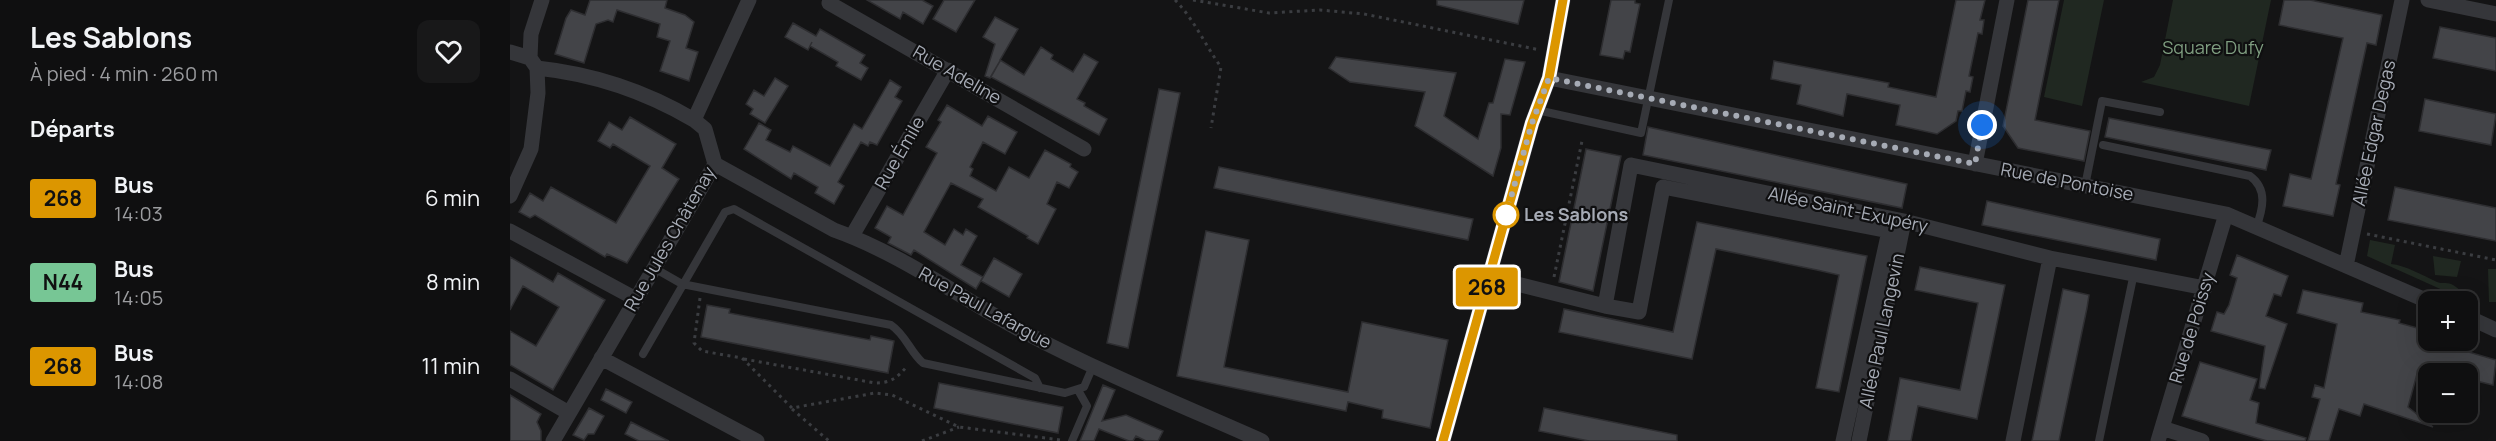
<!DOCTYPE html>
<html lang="fr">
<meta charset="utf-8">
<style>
:root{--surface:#0f0f10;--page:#181819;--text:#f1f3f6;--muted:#9b9c9f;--line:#2f2f30}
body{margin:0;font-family:Manrope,sans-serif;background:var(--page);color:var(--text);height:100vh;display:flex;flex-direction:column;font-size:22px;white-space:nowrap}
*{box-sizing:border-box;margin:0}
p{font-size:20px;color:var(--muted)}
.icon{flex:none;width:33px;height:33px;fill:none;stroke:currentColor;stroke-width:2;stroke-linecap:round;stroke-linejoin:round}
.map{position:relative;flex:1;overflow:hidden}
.sheet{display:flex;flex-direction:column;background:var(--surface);width:510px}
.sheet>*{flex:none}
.badge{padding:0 12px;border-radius:4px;font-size:21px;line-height:39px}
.buttons{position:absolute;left:1908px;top:291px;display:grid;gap:12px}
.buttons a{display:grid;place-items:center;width:60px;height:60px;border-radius:12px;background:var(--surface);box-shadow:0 6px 24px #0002,0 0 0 2px var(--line);font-size:30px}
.you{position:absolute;width:30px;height:30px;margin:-15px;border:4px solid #fff;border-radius:50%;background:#1a73e8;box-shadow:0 0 0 9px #1a73e833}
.map>.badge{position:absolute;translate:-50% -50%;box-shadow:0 0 0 3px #fff}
h2{padding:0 30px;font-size:22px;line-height:54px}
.round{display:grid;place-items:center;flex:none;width:63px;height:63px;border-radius:12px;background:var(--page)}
.summary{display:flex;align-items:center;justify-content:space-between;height:102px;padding:0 30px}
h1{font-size:28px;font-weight:700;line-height:45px}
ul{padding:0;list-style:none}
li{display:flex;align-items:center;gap:18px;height:84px;padding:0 30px}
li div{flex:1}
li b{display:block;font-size:22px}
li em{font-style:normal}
li .badge{min-width:66px;font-weight:700;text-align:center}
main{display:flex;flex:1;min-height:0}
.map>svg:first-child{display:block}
</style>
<main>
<section class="sheet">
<div class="summary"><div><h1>Les Sablons</h1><p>À pied · 4 min · 260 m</p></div><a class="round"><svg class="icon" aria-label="heart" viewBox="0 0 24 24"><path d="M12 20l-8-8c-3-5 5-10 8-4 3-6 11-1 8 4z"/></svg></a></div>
<h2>Départs</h2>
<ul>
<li><span class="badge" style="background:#dc9600;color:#111">268</span><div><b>Bus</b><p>14:03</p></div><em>6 min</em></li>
<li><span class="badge" style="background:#77c695;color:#111">N44</span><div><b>Bus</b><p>14:05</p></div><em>8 min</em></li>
<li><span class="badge" style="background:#dc9600;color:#111">268</span><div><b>Bus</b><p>14:08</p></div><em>11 min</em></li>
</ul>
</section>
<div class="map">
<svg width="1986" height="441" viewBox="0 0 1986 441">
<rect width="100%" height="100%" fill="#141415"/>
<!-- green -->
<path fill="#202821" d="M 1554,0 L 1594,0 L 1572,106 L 1534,97 Z
M 1663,0 L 1761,0 L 1739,106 L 1631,82 L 1644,77 L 1650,65 Z
M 1860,240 L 1885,245 L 1881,264 C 1895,265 1914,276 1927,282 C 1931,284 1937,282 1941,284 C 1948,287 1951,293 1958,295 L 1957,301 L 1857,256 Z
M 1923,256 L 1951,261 L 1947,277 L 1925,275 Z
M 1978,269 L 1986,269 L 1986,302 L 1979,302 Z"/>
<!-- building -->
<path fill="#434448" stroke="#2e2e31" stroke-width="1.5" d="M 80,0 L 157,0 L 155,8 L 175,15 L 184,22 L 176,48 L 188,52 L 179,81 L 150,71 L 160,41 L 147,37 L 150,24 L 107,10 L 103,22 L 98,20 L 86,24 L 74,63 L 45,54 L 56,18 L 61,10 L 75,15 Z
M 357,0 L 412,0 L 423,6 L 413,24 L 393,12 L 390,19 Z
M 434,0 L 465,0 L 446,32 L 423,19 Z
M 927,0 L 1014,0 L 1008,24 L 927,5 Z
M 1101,0 L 1125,0 L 1125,3 L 1130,4 L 1120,52 L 1115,51 L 1113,59 L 1090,55 Z
M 1446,0 L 1475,0 L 1470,20 L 1474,20 L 1472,34 L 1468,33 L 1459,76 L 1463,77 L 1460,92 L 1456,91 L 1452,111 L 1448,111 L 1446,121 L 1427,134 L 1386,125 L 1390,105 L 1337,94 L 1333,116 L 1287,104 L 1291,85 L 1261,79 L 1264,61 L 1379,83 L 1378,87 L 1426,97 Z
M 1518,0 L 1549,0 L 1525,120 L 1580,131 L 1574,161 L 1508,148 L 1493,126 Z
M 1774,0 L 1800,0 L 1872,15 L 1866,45 L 1857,43 L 1826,184 L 1830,185 L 1823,216 L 1773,206 L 1780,174 L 1801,179 L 1833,38 L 1769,25 Z
M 485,17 L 508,29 L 490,60 L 514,75 L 531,47 L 543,55 L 541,59 L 563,72 L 574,54 L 588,62 L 567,99 L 575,103 L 574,106 L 597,119 L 589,135 L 481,77 L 490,61 L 480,78 L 475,76 L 485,44 L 473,37 Z
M 283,23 L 306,36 L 310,29 L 355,55 L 350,63 L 358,68 L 351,80 L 326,66 L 328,62 L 300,46 L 302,42 L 298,50 L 275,37 Z
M 1930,27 L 1986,38 L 1986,71 L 1923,58 Z
M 826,57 L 946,73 L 934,116 L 968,139 L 979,103 L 983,103 L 995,59 L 1015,62 L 1000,115 L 991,114 L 991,148 L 983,176 L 905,126 L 915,92 L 840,82 L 819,68 Z
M 265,78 L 278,86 L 255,123 L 240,114 L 243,109 L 236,104 L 244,90 L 254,96 Z
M 380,80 L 391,87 L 385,97 L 392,101 L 367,145 L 360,142 L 358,146 L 351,142 L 328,182 L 334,186 L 324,204 L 305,193 L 308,187 L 284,173 L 281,179 L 234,149 L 249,123 L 261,130 L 256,140 L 280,152 L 283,146 L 320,166 L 344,124 L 352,129 Z
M 649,89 L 670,93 L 618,348 L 597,343 Z
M 1915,99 L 1986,114 L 1981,145 L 1909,131 Z
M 437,105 L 472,126 L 478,116 L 507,132 L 495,154 L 473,142 L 460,167 L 463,169 L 460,176 L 486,191 L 499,167 L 519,178 L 535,150 L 561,164 L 560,167 L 568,172 L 559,188 L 547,182 L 537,204 L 546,209 L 528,244 L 517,238 L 518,236 L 468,207 L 473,199 L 441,183 L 414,232 L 435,245 L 444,229 L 453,235 L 456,229 L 467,236 L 451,265 L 473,277 L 466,289 L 404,250 L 401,255 L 378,243 L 381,237 L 365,228 L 377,206 L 393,215 L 427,153 L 416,147 L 431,122 L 428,120 Z
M 120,117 L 166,144 L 152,168 L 169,179 L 117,263 L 97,254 L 95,257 L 25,215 L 20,218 L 9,212 L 20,193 L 33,201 L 41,187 L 106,223 L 140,166 L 103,144 L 100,148 L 88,141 L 99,122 L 112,130 Z
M 1599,118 L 1761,150 L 1756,170 L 1595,137 Z
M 1138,127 L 1397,184 L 1392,208 L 1133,155 Z
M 1076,149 L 1111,156 L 1083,291 L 1049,282 Z
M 709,167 L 963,219 L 958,240 L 704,188 Z
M 1885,187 L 1986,208 L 1986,241 L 1878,220 Z
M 1477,201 L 1650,239 L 1646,260 L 1472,225 Z
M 1187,222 L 1357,256 L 1329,392 L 1306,388 L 1329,275 L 1307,270 L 1206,249 L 1182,359 L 1049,332 L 1054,309 L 1163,332 Z
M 696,231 L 739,240 L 714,367 L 838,392 L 852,322 L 938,340 L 920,428 L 872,418 L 873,410 L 838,402 L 836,411 L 667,376 Z
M 1727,255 L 1778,276 L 1771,296 L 1764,294 L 1756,316 L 1777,324 L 1755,389 L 1749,388 L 1755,346 L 1701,331 L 1707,312 L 1714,314 L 1719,305 L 1727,278 L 1720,275 Z
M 0,257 L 43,282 L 48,273 L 95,300 L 43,390 L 0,365 L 0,331 L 26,346 L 49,307 L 13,286 L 0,310 Z
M 484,258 L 512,274 L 499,297 L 471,281 Z
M 1410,267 L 1495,285 L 1467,419 L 1408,406 L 1401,441 L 1378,441 L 1390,378 L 1450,390 L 1468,303 L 1405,290 Z
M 1553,289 L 1579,295 L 1577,308 L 1549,441 L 1522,441 Z
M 1793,290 L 1853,303 L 1851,312 L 1890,320 L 1889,323 L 1911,329 L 1909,335 L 1918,337 L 1918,340 L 1929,340 L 1928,343 L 1986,360 L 1983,385 L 1958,379 L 1958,374 L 1907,374 L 1898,407 L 1923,427 L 1854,404 L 1850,416 L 1829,409 L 1819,441 L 1798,441 L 1810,399 L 1802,397 L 1805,385 L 1814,388 L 1827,324 L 1787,313 Z
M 197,305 L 220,309 L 219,313 L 360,340 L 361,336 L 384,341 L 378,373 L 191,337 Z
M 1690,362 L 1747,379 L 1740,400 L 1749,403 L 1746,423 L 1796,438 L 1795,441 L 1757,441 L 1672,416 Z
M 429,383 L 553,407 L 548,433 L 424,408 Z
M 593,385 L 605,390 L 592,421 L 616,415 L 653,431 L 648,441 L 636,441 L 626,436 L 623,441 L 619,441 L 589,429 L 584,441 L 570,441 Z
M 96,389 L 122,402 L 116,413 L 91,400 Z
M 0,395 L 31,414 L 27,422 L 31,431 L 31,441 L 0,441 Z
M 79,408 L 94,416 L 84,434 L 78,434 L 74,440 L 63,435 Z
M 1034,408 L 1167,435 L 1167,441 L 1079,441 L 1029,431 Z
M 121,422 L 159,441 L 129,441 L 115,434 Z"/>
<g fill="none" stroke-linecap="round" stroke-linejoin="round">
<!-- path -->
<path stroke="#3b3d41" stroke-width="3" stroke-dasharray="3 4.5" stroke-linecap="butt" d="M 665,0 C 684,19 695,45 711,67 L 701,128
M 683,0 L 759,13 L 810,10 L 854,14 L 1030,50
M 1857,234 L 1986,260
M 1044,277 L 1072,141
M 190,298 L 184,343 L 192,351 L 232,358 L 282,408 L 365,393 L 382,395 L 449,427 L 551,440
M 234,359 L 365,383 C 382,383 388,377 398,365
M 282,409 L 319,441
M 412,441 L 449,427"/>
<!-- lane -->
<path stroke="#35363a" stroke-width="8" d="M 1027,110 L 1131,133 L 1159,0
M 1593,145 L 1740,176 C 1758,189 1753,209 1746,228
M 1575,186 L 1592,101 L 1650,112
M 144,268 L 172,284 L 381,325 C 396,335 400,352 413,363 L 555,393 L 574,387 L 583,366
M 133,354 L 215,212 L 224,209 L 525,378 L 530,388
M 562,441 L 577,406 L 568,390
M 1589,441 L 1624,273"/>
<!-- street -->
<path stroke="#35363a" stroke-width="15" d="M 1918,0 L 1986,14
M 319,3 L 574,149
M 0,52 L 20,58
M 27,68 C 84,74 135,91 184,120
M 1039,78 L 1716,214 L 1920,302
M 205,164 L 324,230 C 392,254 452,299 516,333 C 592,373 673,406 752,441
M 1465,164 L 1497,0
M 0,196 L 21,149 L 28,93 L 27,68 L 20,58 L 21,34 L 32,0
M 0,231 L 126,299
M 342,236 L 438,70
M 1836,266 L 1892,0
M 979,277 L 1095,306 L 1121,165 L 1394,221 L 1540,258 L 1695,288
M 1095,306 L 1129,312 L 1153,187 L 1379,231 L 1333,441
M 1958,317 L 1986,330
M 91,358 L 247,441
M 0,379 L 59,413
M 1652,428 L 1692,441
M 43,441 L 205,164 L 195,129 L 184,120 L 239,0
M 933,441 L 1022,123 L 1039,78 L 1053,0
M 1349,441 L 1394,221
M 1503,441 L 1540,258
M 1648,441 L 1716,214"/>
</g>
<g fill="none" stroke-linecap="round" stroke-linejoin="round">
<defs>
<path id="line" d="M 933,441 L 1022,123 L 1039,78 L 1053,0"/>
</defs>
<!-- line casing -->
<use href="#line" stroke="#fff" stroke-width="14"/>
<!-- line -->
<use href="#line" stroke="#dc9600" stroke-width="9"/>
<!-- walk -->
<path stroke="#a6abb5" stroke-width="6" stroke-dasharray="0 10.8" d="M 996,215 L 1022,123 L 1039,78 L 1465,164 L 1472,125"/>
</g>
<!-- markers -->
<circle fill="#fff" stroke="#dc9600" stroke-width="3" cx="996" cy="215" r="12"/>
<g text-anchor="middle" stroke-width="4.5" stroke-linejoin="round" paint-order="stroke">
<!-- park labels -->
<g font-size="18" fill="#7f9e80" stroke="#0f0f10">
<text x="1703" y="54">Square Dufy</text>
</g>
<!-- street labels -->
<g font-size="18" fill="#a6abb5" stroke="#0f0f10">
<text transform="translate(447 75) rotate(30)" y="6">Rue Adeline</text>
<text transform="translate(1864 133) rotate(-78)" y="6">Allée Edgar Degas</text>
<text transform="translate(390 153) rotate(-60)" y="6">Rue Émile</text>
<text transform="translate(1557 182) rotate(11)" y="6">Rue de Pontoise</text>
<text transform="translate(1338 210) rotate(12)" y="6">Allée Saint-Exupéry</text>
<text transform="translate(160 239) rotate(-60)" y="6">Rue Jules Châtenay</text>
<text transform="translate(475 308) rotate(29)" y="6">Rue Paul Lafargue</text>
<text transform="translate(1682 328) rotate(-73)" y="6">Rue de Poissy</text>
<text transform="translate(1372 331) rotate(-78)" y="6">Allée Paul Langevin</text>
</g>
<!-- stop labels -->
<g font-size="18" font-weight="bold" fill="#a6abb5" stroke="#0f0f10" text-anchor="start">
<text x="1014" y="221">Les Sablons</text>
</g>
</g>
</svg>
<div class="buttons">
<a>+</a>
<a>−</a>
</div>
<div class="you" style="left:1472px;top:125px"></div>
<b class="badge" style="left:977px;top:287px;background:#dc9600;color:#111">268</b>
</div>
</main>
